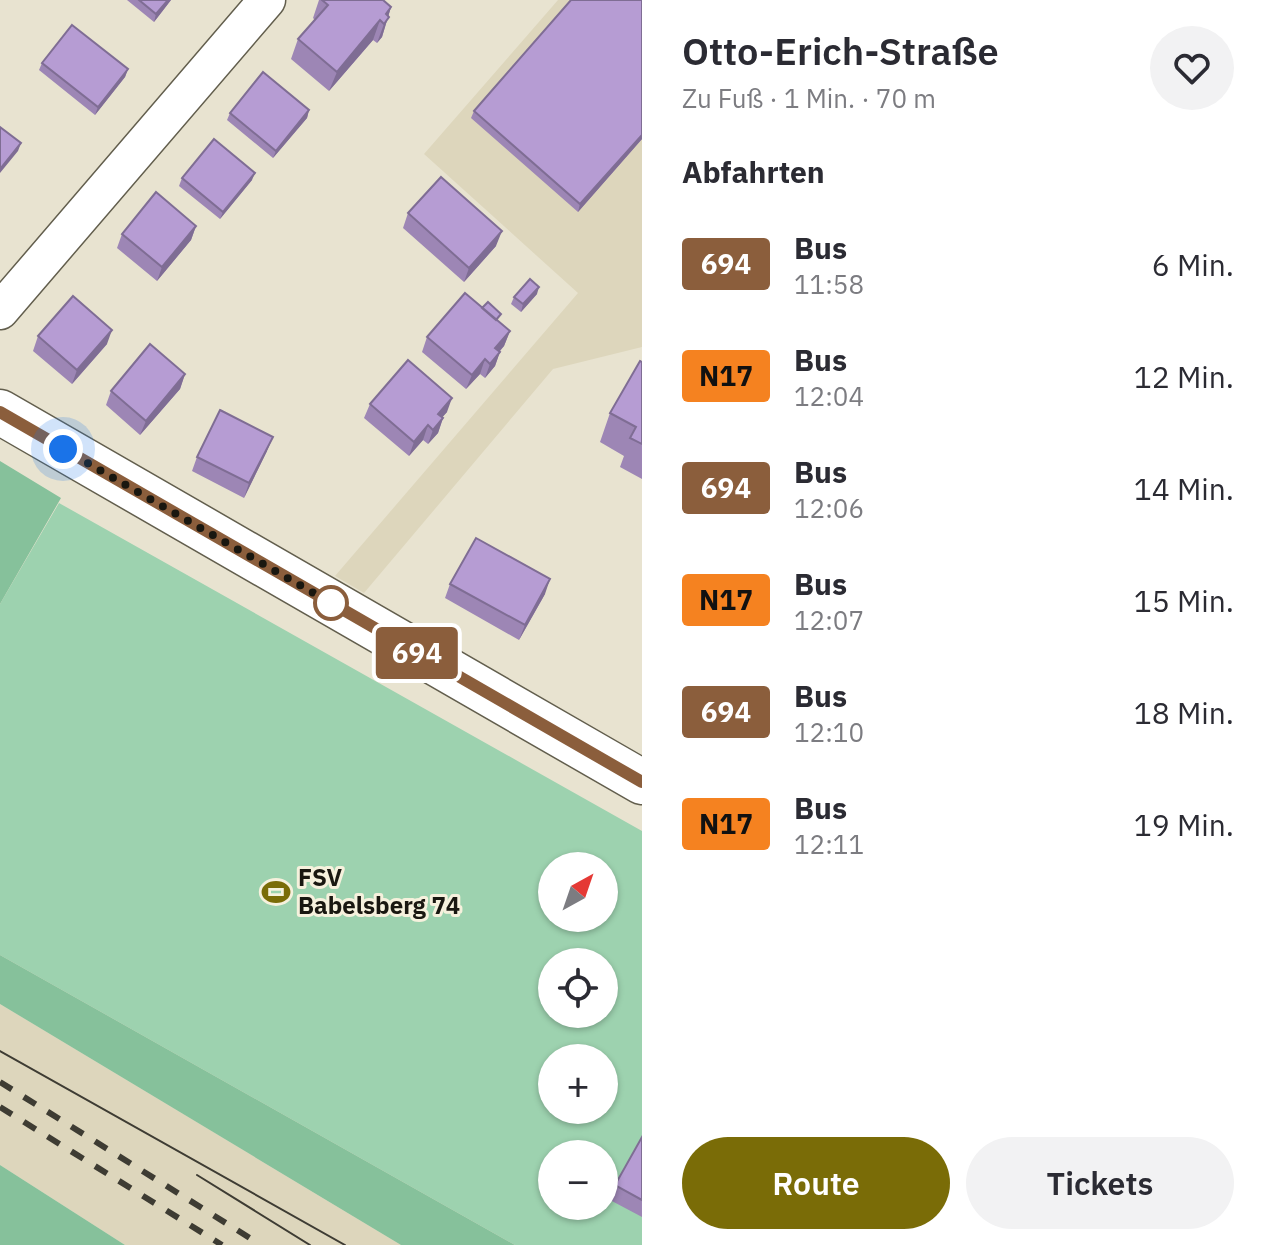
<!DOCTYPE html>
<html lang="de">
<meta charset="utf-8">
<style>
:root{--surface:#fff;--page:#f2f2f3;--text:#2b2b33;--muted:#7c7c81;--accent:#7a6c07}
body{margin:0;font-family:"IBM Plex Sans",sans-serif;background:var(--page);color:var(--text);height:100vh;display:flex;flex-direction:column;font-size:30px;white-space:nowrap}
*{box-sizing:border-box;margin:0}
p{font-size:26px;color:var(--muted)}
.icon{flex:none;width:44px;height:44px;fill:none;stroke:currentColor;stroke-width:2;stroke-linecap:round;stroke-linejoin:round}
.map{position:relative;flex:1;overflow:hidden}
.sheet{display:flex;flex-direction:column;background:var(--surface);width:632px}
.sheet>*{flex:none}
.badge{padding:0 16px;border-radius:6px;font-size:28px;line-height:52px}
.needle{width:52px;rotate:40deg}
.fabs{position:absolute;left:538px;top:852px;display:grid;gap:16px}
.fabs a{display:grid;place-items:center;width:80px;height:80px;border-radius:50%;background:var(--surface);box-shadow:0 2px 6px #0004;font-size:40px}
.you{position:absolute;width:40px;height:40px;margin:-20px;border:6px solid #fff;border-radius:50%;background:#1a73e8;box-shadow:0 0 0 12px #1a73e833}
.map>.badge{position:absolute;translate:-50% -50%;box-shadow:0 0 0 4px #fff}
h2{padding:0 40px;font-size:30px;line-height:72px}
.round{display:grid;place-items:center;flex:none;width:84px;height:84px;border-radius:42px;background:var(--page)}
.overview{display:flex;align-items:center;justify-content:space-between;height:136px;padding:0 40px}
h1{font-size:38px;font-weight:600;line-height:60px}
.cta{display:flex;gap:16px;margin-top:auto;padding:16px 40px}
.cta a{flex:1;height:92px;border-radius:48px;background:var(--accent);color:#fff;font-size:32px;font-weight:600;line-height:92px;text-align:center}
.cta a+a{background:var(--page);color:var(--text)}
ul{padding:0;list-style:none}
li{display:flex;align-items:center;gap:24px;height:112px;padding:0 40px}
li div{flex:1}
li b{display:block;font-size:30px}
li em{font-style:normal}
li .badge{min-width:88px;font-weight:700;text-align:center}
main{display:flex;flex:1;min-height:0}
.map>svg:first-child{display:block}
</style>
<main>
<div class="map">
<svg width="642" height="1245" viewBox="0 0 642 1245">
<rect width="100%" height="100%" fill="#e8e3d0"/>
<!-- built -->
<path fill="#ddd6bc" d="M 558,0 L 642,0 L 642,347 L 553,369 L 364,593 L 335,576 L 578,293 L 424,154 Z
M 0,1004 L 401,1245 L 125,1245 L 0,1165 Z"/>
<!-- green -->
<path fill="#9dd2af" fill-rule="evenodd" d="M 59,503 L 642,831 L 642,1245 L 515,1245 L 0,955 L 0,604 ZM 552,866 L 604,866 L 604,918 L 552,918 ZM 552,962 L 604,962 L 604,1014 L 552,1014 ZM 552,1058 L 604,1058 L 604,1110 L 552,1110 ZM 552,1154 L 604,1154 L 604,1206 L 552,1206 Z"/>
<!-- forest -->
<path fill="#86c19b" d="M 0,461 L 61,498 L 0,604 Z
M 0,956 L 0,955 L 515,1245 L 401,1245 L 0,1004 Z
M 0,1165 L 125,1245 L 0,1245 Z"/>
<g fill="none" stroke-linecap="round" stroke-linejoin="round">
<defs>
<path id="street" d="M 0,311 L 267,0"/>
<path id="secondary" d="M 0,412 L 642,782"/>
</defs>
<!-- street casing -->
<use href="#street" stroke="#625e4d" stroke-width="39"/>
<!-- secondary casing -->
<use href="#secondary" stroke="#625e4d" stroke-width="47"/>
<!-- street -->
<use href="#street" stroke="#fff" stroke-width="36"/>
<!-- secondary -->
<use href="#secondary" stroke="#fff" stroke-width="44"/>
<!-- tram -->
<path stroke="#3e3c33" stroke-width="2" d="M 0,1051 L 345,1245
M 197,1175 L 310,1245"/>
<!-- rail -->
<path stroke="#3e3c33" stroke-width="6" stroke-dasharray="14 14" stroke-linecap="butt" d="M 0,1082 L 261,1245
M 0,1107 L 222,1245"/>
</g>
<!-- wall -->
<path fill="#9d86b5" d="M 127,0 L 171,0 L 154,22 Z
M 319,0 L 383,0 L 391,7 L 382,37 L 377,43 L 373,40 L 329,91 L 291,59 L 298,39 L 315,20 L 313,18 Z
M 42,63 L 128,69 L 125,77 L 95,115 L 39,70 Z
M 309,110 L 307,118 L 273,158 L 227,120 L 230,113 Z
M 474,111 L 642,139 L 578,212 L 471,118 Z
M 182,178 L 252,180 L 220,219 L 179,186 Z
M 408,213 L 496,246 L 464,282 L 403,228 Z
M 196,226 L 191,240 L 157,281 L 117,248 L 122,234 Z
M 537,294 L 521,312 L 511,304 L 514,297 Z
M 482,308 L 510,331 L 504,346 L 500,351 L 495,366 L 485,378 L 480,374 L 466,389 L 422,352 L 427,337 Z
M 38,336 L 107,344 L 72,384 L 33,351 Z
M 642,362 L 642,479 L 620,467 L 624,456 L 600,442 L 610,413 Z
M 185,374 L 180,389 L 140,435 L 106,405 L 111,391 Z
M 370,404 L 447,412 L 442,417 L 443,418 L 438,433 L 428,444 L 423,440 L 409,456 L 364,418 Z
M 267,451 L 244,498 L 192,471 L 197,457 Z
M 450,584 L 545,594 L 519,640 L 445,598 Z
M 642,1137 L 642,1217 L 610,1200 L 615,1185 Z"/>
<!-- shaded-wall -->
<path fill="#7f6d94" d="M 168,0 L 171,0 L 154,22 L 156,14 Z
M 391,7 L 382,37 L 377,43 L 384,24 L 386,14 Z
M 380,20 L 373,40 L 329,91 L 337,72 Z
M 128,69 L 125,77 L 95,115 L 98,107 Z
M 309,110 L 307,118 L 273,158 L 276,151 Z
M 642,135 L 642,139 L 578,212 L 580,204 Z
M 21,143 L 18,151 L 0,173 L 0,169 Z
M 255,173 L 252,180 L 220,219 L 223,212 Z
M 196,226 L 191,240 L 157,281 L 162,267 Z
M 502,231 L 496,246 L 464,282 L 469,268 Z
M 539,287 L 537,294 L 521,312 L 523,304 Z
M 112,330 L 107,344 L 72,384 L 77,370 Z
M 510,331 L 504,346 L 490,362 L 495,348 Z
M 500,352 L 495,366 L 485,378 L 490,364 Z
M 485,359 L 480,374 L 466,389 L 472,375 Z
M 185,374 L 180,389 L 140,435 L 146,421 Z
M 452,398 L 447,412 L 433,428 L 438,414 Z
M 443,418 L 438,433 L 428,444 L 433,430 Z
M 428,425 L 423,440 L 409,456 L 414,442 Z
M 273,437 L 267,451 L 244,498 L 249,483 Z
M 550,579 L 545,594 L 519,640 L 525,625 Z"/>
<!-- building -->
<path fill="#b69cd3" stroke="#7f6d94" stroke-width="2" d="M 139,0 L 168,0 L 156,14 Z
M 322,0 L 383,0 L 391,7 L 386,14 L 389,17 L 384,24 L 380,20 L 337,72 L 298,39 L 328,5 Z
M 571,0 L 642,0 L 642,135 L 580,204 L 474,111 Z
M 72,25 L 128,69 L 98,107 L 42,63 Z
M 263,72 L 309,110 L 276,151 L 230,113 Z
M 0,127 L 21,143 L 0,169 Z
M 214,139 L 255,173 L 223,212 L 182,178 Z
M 441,177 L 502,231 L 469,268 L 408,213 Z
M 156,192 L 196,226 L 162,267 L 122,234 Z
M 530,279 L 539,287 L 523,304 L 514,297 Z
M 465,293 L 510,331 L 495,348 L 500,352 L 490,364 L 485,359 L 472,375 L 427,337 Z
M 73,296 L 112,330 L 77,370 L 38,336 Z
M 488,302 L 501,314 L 496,320 L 482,308 Z
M 150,344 L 185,374 L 146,421 L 111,391 Z
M 408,360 L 452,398 L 438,414 L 443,418 L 433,430 L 428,425 L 414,442 L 370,404 Z
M 640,361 L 642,362 L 642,444 L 630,438 L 636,427 L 610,413 Z
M 220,410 L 273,437 L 249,483 L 197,457 Z
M 476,538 L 550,579 L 525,625 L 450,584 Z
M 642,1137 L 642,1200 L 615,1185 Z"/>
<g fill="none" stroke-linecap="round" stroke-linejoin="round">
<defs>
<path id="line" d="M 0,412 L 642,782"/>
</defs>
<!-- line casing -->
<use href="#line" stroke="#fff" stroke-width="18"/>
<!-- line -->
<use href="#line" stroke="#8b5e3c" stroke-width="12"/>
<!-- walk -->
<path stroke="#191710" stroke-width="8" stroke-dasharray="0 14.4" d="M 63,449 L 331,603"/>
</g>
<!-- icons -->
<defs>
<symbol id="stadium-bare" viewBox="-9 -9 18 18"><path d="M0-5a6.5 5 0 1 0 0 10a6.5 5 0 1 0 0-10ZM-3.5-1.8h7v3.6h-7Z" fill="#7a6c07" stroke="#f6f1dd" stroke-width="2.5" paint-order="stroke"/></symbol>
</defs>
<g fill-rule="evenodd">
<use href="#stadium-bare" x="256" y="872" width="40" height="40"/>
</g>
<!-- markers -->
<circle fill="#fff" stroke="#8b5e3c" stroke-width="4" cx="331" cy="603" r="16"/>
<g text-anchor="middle" stroke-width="6" stroke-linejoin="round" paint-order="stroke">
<!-- poi labels -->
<g font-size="24" font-weight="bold" fill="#191710" stroke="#f6f1dd" text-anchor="start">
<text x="298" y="886">FSV<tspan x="298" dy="28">Babelsberg 74</tspan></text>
</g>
</g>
</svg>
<div class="fabs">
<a><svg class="needle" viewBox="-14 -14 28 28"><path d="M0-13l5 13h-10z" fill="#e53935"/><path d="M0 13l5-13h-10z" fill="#7c7c81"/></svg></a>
<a><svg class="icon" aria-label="locate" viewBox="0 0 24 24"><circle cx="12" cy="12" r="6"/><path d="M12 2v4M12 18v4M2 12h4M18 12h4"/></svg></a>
<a>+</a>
<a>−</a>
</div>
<div class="you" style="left:63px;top:449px"></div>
<b class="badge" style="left:417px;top:653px;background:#8b5e3c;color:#fff">694</b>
</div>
<section class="sheet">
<div class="overview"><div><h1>Otto-Erich-Straße</h1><p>Zu Fuß · 1 Min. · 70 m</p></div><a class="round"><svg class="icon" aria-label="heart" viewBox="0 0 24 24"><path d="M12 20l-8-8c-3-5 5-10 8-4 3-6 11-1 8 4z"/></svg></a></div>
<h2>Abfahrten</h2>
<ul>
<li><span class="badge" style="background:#8b5e3c;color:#fff">694</span><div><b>Bus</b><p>11:58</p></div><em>6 Min.</em></li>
<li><span class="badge" style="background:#f58220;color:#111">N17</span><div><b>Bus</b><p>12:04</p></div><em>12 Min.</em></li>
<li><span class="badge" style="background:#8b5e3c;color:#fff">694</span><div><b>Bus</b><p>12:06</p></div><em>14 Min.</em></li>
<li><span class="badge" style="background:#f58220;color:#111">N17</span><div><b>Bus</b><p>12:07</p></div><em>15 Min.</em></li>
<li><span class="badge" style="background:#8b5e3c;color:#fff">694</span><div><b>Bus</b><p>12:10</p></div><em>18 Min.</em></li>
<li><span class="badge" style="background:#f58220;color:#111">N17</span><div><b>Bus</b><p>12:11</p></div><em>19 Min.</em></li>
</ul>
<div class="cta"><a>Route</a><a>Tickets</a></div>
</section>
</main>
